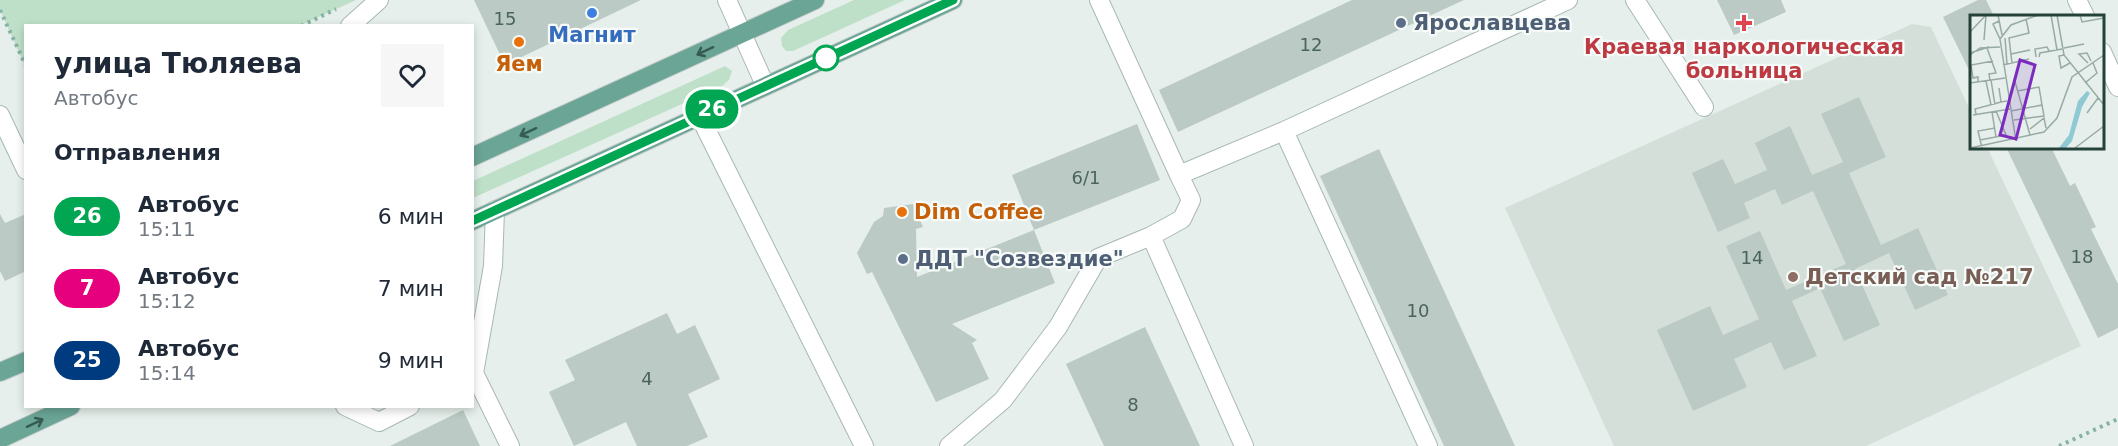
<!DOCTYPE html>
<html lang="ru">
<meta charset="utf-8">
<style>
:root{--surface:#fff;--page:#f6f6f7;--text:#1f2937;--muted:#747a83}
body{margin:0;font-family:"DejaVu Sans",sans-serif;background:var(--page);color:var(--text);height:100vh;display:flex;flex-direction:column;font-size:22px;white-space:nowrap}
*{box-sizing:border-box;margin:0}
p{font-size:20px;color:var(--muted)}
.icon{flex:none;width:33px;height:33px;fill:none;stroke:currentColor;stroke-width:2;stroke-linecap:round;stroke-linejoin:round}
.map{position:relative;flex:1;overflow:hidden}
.panel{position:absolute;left:24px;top:24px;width:450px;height:384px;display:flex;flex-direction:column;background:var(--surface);border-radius:0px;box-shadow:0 3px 9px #0003}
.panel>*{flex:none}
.badge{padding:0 12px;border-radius:20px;font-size:21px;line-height:39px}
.map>.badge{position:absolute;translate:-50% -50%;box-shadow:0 0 0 3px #fff}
h2{padding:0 30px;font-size:22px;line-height:54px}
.round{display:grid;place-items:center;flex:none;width:63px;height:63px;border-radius:0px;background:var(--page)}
.overview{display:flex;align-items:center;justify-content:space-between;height:102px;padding:0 30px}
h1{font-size:28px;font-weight:800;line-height:45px}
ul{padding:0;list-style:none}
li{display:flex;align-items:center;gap:18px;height:72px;padding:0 30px}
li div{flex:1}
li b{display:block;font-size:22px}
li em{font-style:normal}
li .badge{min-width:66px;font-weight:700;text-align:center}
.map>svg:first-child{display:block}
</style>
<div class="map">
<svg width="2118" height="446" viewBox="0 0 2118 446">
<rect width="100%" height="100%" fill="#e6efeb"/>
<!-- built -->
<path fill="#d4dfda" d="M 1912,24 L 1931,27 L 1971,112 L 1971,147 L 1987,147 L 2081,346 L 1866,446 L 1614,446 L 1505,208 Z"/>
<!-- green -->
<path fill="#bfe0c8" d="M 0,0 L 356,0 L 301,25 L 26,26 L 25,66 L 0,10 Z
M 854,0 L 905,0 L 793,51 L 786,51 L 782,46 L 781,38 L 788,30 Z
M 725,66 L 732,71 L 729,80 L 722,86 L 473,198 L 473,181 Z"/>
<!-- building -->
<path fill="#bbcac4" d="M 474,0 L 641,0 L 505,65 Z
M 1352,0 L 1464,0 L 1178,132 L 1159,90 Z
M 1717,0 L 1781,0 L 1786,12 L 1734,35 Z
M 1978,0 L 1986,0 L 1994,16 L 1998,14 L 2000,16 L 1971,16 L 1971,74 L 1943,17 Z
M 1859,97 L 1886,157 L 1849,173 L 1881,245 L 1918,228 L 1948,295 L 1915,310 L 1889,253 L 1855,269 L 1880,325 L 1844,341 L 1820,288 L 1792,301 L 1817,356 L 1784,370 L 1771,342 L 1734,359 L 1747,387 L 1693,411 L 1657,330 L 1710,306 L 1723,335 L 1759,319 L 1726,246 L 1760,231 L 1786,290 L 1846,264 L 1813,191 L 1782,205 L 1775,189 L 1744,203 L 1750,218 L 1718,232 L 1692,173 L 1723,159 L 1735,184 L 1767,170 L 1755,143 L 1790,126 L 1812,175 L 1843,162 L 1821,114 Z
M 1137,124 L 1160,180 L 1034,230 L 1012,175 Z
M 2006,147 L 2051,147 L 2070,186 L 2075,183 L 2096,227 L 2091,229 L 2118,284 L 2118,328 L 2098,338 Z
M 1379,149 L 1515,446 L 1444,446 L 1320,176 Z
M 913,204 L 923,227 L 916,229 L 917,277 L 1034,230 L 1055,283 L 952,324 L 977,340 L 972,343 L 989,379 L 936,402 L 872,272 L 867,274 L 857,253 L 874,222 L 883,216 L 884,208 Z
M 0,214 L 5,223 L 26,214 L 26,271 L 5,281 L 0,271 Z
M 667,313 L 677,334 L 695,325 L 720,379 L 688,394 L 708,437 L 687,446 L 637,446 L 626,422 L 574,446 L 549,392 L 575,380 L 565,360 Z
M 1145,327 L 1200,446 L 1104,446 L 1066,364 Z
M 463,410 L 480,446 L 390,446 Z"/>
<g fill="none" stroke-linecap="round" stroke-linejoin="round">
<defs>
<path id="minor" d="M 727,0 L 765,85
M 1099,0 L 1179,175
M 1635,0 L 1704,107
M 2077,0 L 2085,16
M 350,26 L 379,0
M 2102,52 L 2118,87
M 0,115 L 26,170
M 699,115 L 864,446
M 1284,131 L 1428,446
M 495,210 L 493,266 L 474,373 L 510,446
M 1151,236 L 1244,446
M 345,406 L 379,422 L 410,406
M 949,446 L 1003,400 L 1058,327 L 1098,258 L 1151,236 L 1182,219 L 1191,200 L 1179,175 L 1284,131 L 1568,0"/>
<path id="major" d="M 472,157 L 815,0
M 472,221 L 953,0
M 0,372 L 26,361
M 0,439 L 71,406"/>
</defs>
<!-- minor casing -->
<use href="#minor" stroke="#a8b8b2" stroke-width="20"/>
<!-- major casing -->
<use href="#major" stroke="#c2cac8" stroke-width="20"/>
<!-- path -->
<path stroke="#86b3a5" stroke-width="4" stroke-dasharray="3 4.5" stroke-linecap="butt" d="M 0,10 L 26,66
M 301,26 L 336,9
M 2059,446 L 2118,419"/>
<!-- minor -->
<use href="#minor" stroke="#fff" stroke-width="18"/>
<!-- major -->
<use href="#major" stroke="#6aa596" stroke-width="18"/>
</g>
<!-- one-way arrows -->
<defs><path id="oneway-shaft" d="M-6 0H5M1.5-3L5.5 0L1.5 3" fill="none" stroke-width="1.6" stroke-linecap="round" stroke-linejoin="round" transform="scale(1.5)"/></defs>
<g stroke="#365b51">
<use href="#oneway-shaft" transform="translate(705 51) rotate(155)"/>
<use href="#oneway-shaft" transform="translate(528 132) rotate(155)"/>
<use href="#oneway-shaft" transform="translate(35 423) rotate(-25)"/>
</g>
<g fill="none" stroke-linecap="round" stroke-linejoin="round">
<defs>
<path id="line" d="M 472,221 L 953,0"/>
</defs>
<!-- line casing -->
<use href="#line" stroke="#fff" stroke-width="14"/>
<!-- line -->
<use href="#line" stroke="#00a651" stroke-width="9"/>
</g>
<!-- markers -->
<circle fill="#3f7fe0" stroke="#f7fbf9" stroke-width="2" cx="592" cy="13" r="6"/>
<g fill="#5c6f8a" stroke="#f7fbf9" stroke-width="2">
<circle cx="1401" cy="23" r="6"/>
<circle cx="903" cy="259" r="6"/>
</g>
<path fill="#e0444e" stroke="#f7fbf9" stroke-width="2" d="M1741 14h6v6h6v6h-6v6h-6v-6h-6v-6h6z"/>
<g fill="#e8710a" stroke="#f7fbf9" stroke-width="2">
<circle cx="519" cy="42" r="6"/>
<circle cx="902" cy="212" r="6"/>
</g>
<circle fill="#fff" stroke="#00a651" stroke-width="3" cx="826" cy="58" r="12"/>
<circle fill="#8d6e63" stroke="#f7fbf9" stroke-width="2" cx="1793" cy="277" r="6"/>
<g text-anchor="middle" stroke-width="4.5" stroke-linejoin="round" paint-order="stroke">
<!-- number labels -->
<g font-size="18" fill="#4a645c">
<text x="505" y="25">15</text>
<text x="1311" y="51">12</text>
<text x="1086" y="184">6/1</text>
<text x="2082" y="263">18</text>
<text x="1752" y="264">14</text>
<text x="1418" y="317">10</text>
<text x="647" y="385">4</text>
<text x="1133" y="411">8</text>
</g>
<!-- service labels -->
<g font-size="21" font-weight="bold" fill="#4e5e75" stroke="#f7fbf9" text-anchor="start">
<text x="1413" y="30">Ярославцева</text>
<text x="915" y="266">ДДТ "Созвездие"</text>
</g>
<!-- shop labels -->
<g font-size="21" font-weight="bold" fill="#366cbe" stroke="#f7fbf9">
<text x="592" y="42">Магнит</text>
</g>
<!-- health labels -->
<g font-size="21" font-weight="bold" fill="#be3a42" stroke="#f7fbf9">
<text x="1744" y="54">Краевая наркологическая<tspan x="1744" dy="24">больница</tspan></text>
</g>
<!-- food labels -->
<g font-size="21" font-weight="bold" fill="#c56008" stroke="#f7fbf9">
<text x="519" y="71">Яем</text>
<text x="914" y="219" text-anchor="start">Dim Coffee</text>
</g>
<!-- education labels -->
<g font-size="21" font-weight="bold" fill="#785e54" stroke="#f7fbf9" text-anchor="start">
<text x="1805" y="284">Детский сад №217</text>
</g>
</g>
<!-- overview -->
<g transform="translate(1970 15)">
<rect width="134" height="134" fill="#e6efeb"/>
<path d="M 117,76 L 120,78 L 112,92 L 102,126 L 96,133 L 89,133 L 99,120 L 108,86 Z" fill="#8ec9d4"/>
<path fill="none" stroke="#98aaa4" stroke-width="1.5" d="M 28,0 L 32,20M 81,0 L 87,35M 87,0 L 94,40 L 134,90M 110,0 L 112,7 L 134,3M 29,6 L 23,9 L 30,24M 0,17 L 16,0M 35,23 L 37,49M 14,25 L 16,0M 17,33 L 26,58 L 19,59 L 20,65M 94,33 L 114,29M 0,38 L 19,32M 41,39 L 60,35M 0,40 L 10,33 L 30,32M 94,40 L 89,41 L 91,53 L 100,48M 66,42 L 65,34 L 77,32 L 79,36M 69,42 L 70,38 L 92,34M 42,48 L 39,23 L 59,18 L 56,4M 118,48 L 109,39 L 117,38 L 121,46M 33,50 L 59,44M 44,63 L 60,120M 21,65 L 25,90M 16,66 L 21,90M 8,67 L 8,62 L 3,63 L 1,50 L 23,46M 0,68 L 35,63M 115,68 L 127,58 L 123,48M 29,73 L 31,87 L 37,86M 47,76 L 69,72 L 72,90M 41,96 L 72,90 L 74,101 L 44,105M 22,97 L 26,122M 117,98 L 128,83M 6,99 L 5,94 L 31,87M 3,100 L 40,94M 60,114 L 74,103 L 76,113M 10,125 L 36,120 L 26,96M 46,126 L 30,24 L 41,10 L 68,0M 0,133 L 74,117 L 87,103 L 102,62 L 134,40M 12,133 L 8,116 L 25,113M 105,133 L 134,111"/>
<path fill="#7b2cbf" fill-opacity="0.15" stroke="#7b2cbf" stroke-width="3" d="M 50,45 L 65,50 L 46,124 L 30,120 Z"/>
<rect width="134" height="134" fill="none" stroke="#24423a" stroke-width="3"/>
</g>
</svg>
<b class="badge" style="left:712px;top:109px;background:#00a651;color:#fff">26</b>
<section class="panel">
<div class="overview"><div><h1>улица Тюляева</h1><p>Автобус</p></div><a class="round"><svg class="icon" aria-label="heart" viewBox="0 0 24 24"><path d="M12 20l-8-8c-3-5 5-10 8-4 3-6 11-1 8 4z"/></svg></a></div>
<h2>Отправления</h2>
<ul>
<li><span class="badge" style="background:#00a651;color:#fff">26</span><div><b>Автобус</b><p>15:11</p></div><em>6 мин</em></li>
<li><span class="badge" style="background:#e6007e;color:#fff">7</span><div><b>Автобус</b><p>15:12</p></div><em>7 мин</em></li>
<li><span class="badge" style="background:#003b80;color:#fff">25</span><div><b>Автобус</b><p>15:14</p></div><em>9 мин</em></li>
</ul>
</section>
</div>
